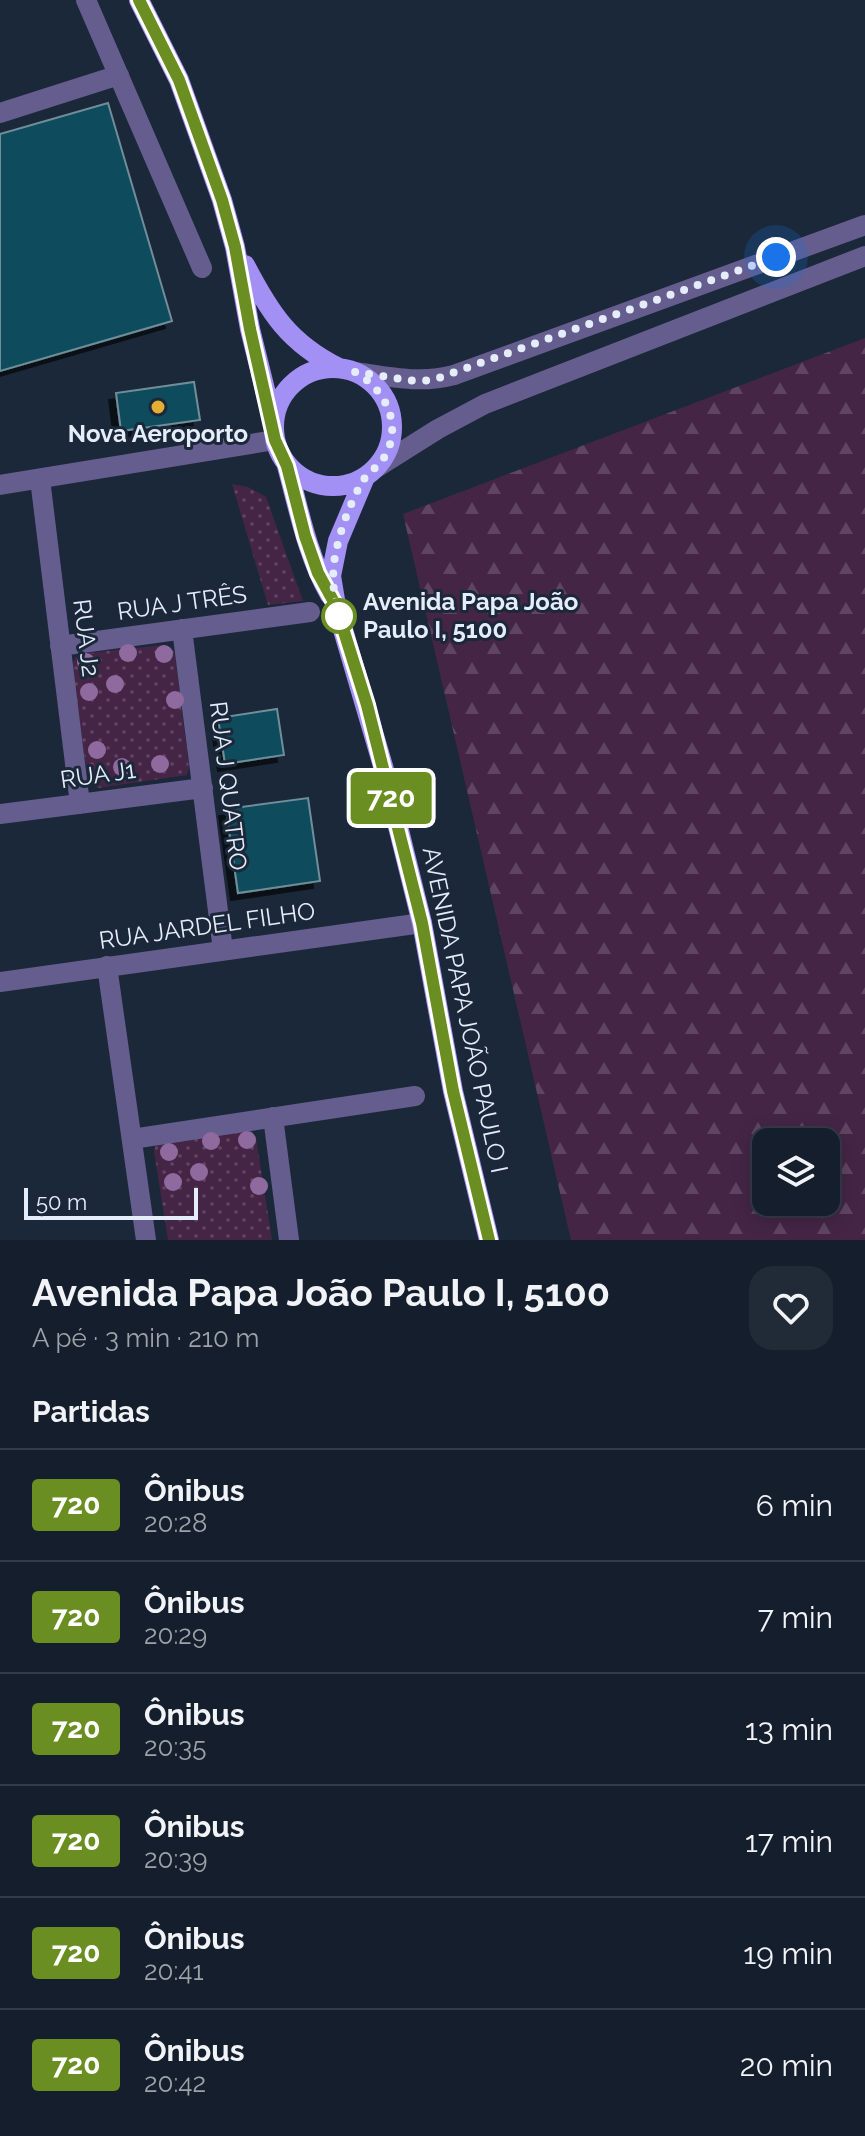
<!DOCTYPE html>
<html lang="pt">
<meta charset="utf-8">
<style>
:root{--surface:#141e2c;--page:#212b38;--text:#f1f3f6;--muted:#9da2a9;--line:#333c48}
body{margin:0;font-family:Raleway,sans-serif;background:var(--page);color:var(--text);height:100vh;display:flex;flex-direction:column;font-size:30px;white-space:nowrap}
*{box-sizing:border-box;margin:0}
p{font-size:26px;color:var(--muted)}
.icon{flex:none;width:44px;height:44px;fill:none;stroke:currentColor;stroke-width:2;stroke-linecap:round;stroke-linejoin:round}
.map{position:relative;height:1240px;overflow:hidden}
.sheet{display:flex;flex-direction:column;background:var(--surface);flex:1}
.sheet>*{flex:none}
.badge{padding:0 16px;border-radius:6px;font-size:28px;line-height:52px}
.controls{position:absolute;left:752px;top:1128px;display:grid;gap:16px}
.controls a{display:grid;place-items:center;width:88px;height:88px;border-radius:16px;background:var(--surface);box-shadow:0 4px 20px #0003,0 0 0 2px var(--line);font-size:40px}
.scale{position:absolute;left:24px;bottom:20px;width:174px;box-sizing:border-box;padding-left:8px;border:4px solid #e4edf9;border-top:0;font-size:22px;line-height:28px;white-space:nowrap;color:#e4edf9;-webkit-text-stroke:6px #1b283a;paint-order:stroke}
.you{position:absolute;width:40px;height:40px;margin:-20px;border:6px solid #fff;border-radius:50%;background:#1a73e8;box-shadow:0 0 0 12px #1a73e833}
.map>.badge{position:absolute;translate:-50% -50%;box-shadow:0 0 0 4px #fff}
h2{padding:0 32px;font-size:30px;line-height:72px}
.round{display:grid;place-items:center;flex:none;width:84px;height:84px;border-radius:24px;background:var(--page)}
.head{display:flex;align-items:center;justify-content:space-between;height:136px;padding:0 32px}
h1{font-size:38px;font-weight:700;line-height:60px}
ul{padding:0;list-style:none}
li{display:flex;align-items:center;gap:24px;height:112px;padding:0 32px;border-top:2px solid var(--line)}
li div{flex:1}
li b{display:block;font-size:30px}
li em{font-style:normal}
li .badge{min-width:88px;font-weight:700;text-align:center}
.map>svg:first-child{display:block}
</style>
<div class="map">
<svg width="865" height="1240" viewBox="0 0 865 1240">
<defs>
<pattern id="forest-firs" width="22" height="20" patternUnits="userSpaceOnUse" patternTransform="scale(2)"><rect width="22" height="20" fill="#442546"/><path d="M5 1l3.5 6h-7zM16 11l3.5 6h-7z" fill="#5f4561"/></pattern>
<pattern id="park-dots" width="8" height="8" patternUnits="userSpaceOnUse" patternTransform="scale(2)"><rect width="8" height="8" fill="#442546"/><path d="M2 2h.1M6 6h.1" fill="none" stroke="#5f4561" stroke-width="1.8" stroke-linecap="round"/></pattern>
<filter id="shadow"><feDropShadow dx="-7" dy="7" stdDeviation="0" flood-color="#0009"/></filter>
</defs>
<rect width="100%" height="100%" fill="#1b283a"/>
<!-- forest -->
<path fill="url(#forest-firs)" fill-rule="evenodd" d="M 865,338 L 865,1240 L 571,1240 L 403,514 ZM 766,1142 L 826,1142 L 826,1202 L 766,1202 Z"/>
<!-- park -->
<path fill="url(#park-dots)" d="M 232,484 L 248,487 L 266,497 L 303,601 L 268,605 Z
M 164,645 L 172,648 L 175,655 L 189,768 L 187,775 L 98,788 L 88,782 L 72,665 L 75,658 L 80,654 Z
M 245,1129 L 252,1132 L 256,1138 L 272,1240 L 168,1240 L 154,1151 L 156,1144 Z"/>
<!-- building -->
<path fill="#0c4c5d" stroke="#708e99" stroke-width="2" filter="url(#shadow)" d="M 108,103 L 172,321 L 0,371 L 0,134 Z
M 194,382 L 200,420 L 121,431 L 116,393 Z
M 277,709 L 284,755 L 225,764 L 218,718 Z
M 308,798 L 320,881 L 238,893 L 226,809 Z"/>
<g fill="none" stroke-linecap="round" stroke-linejoin="round">
<!-- minor -->
<path stroke="#655d8e" stroke-width="20" d="M 86,0 L 202,268
M 0,113 L 119,75
M 355,372 C 390,377 420,384 454,375 L 865,225
M 376,468 L 438,429 L 485,404 L 865,256
M 40,479 L 80,804
M 0,485 L 275,440
M 182,629 L 223,950
M 60,646 L 310,612
M 0,814 L 203,788
M 107,966 L 146,1240
M 0,982 L 422,923
M 273,1117 L 289,1240
M 132,1139 L 415,1096"/>
<!-- major -->
<path stroke="#a290f5" stroke-width="20" d="M 139,0 L 179,80 L 222,200 L 235,247 L 250,329 L 274,426
M 245,265 C 270,313 289,343 339,368
M274 427a59 59 0 1 1 118 0a59 59 0 1 1-118 0Z
M 287,466 C 299,510 307,555 330,595
M 365,477 L 338,541 L 331,576 L 336,606 L 383,766 L 422,923 L 453,1091 L 489,1240"/>
</g>
<!-- trees -->
<g fill="#8e6a9f">
<circle cx="128" cy="653" r="9"/>
<circle cx="164" cy="654" r="9"/>
<circle cx="86" cy="662" r="9"/>
<circle cx="115" cy="684" r="9"/>
<circle cx="89" cy="692" r="9"/>
<circle cx="175" cy="700" r="9"/>
<circle cx="97" cy="750" r="9"/>
<circle cx="160" cy="764" r="9"/>
<circle cx="122" cy="767" r="9"/>
<circle cx="247" cy="1140" r="9"/>
<circle cx="211" cy="1141" r="9"/>
<circle cx="169" cy="1152" r="9"/>
<circle cx="199" cy="1172" r="9"/>
<circle cx="173" cy="1182" r="9"/>
<circle cx="259" cy="1186" r="9"/>
</g>
<g fill="none" stroke-linecap="round" stroke-linejoin="round">
<defs>
<path id="line" d="M 139,0 L 179,80 L 222,200 L 235,247 L 250,329 L 275,440 L 287,466 L 305,536 L 318,573 L 336,606 L 367,705 L 422,923 L 453,1091 L 489,1240"/>
</defs>
<!-- line casing -->
<use href="#line" stroke="#fff" stroke-width="18"/>
<!-- line -->
<use href="#line" stroke="#6b8e23" stroke-width="12"/>
<!-- walk -->
<path stroke="#e4edf9" stroke-width="8" stroke-dasharray="0 14.4" d="M 339,616 C 332,590 331,569 338,543 C 343,522 353,497 364,479 C 370,471 379,466 385,456 C 403,424 385,389 355,372 L 415,381 L 433,380 L 776,257"/>
</g>
<!-- markers -->
<circle fill="#e2af34" stroke="#1b283a" stroke-width="3" cx="158" cy="407" r="8"/>
<circle fill="#fff" stroke="#6b8e23" stroke-width="4" cx="339" cy="616" r="16"/>
<g text-anchor="middle" stroke-width="6" stroke-linejoin="round" paint-order="stroke">
<!-- poi labels -->
<g font-size="24" font-weight="bold" fill="#e4edf9" stroke="#1b283a">
<text x="158" y="442">Nova Aeroporto</text>
</g>
<!-- stop labels -->
<g font-size="24" font-weight="bold" fill="#e4edf9" stroke="#1b283a" text-anchor="start">
<text x="363" y="610">Avenida Papa João<tspan x="363" dy="28">Paulo I, 5100</tspan></text>
</g>
<!-- street labels -->
<g font-size="24" fill="#e4edf9" stroke="#1b283a">
<text transform="translate(182 603) rotate(-8)" y="8">RUA J TRÊS</text>
<text transform="translate(86 638) rotate(83)" y="8">RUA J2</text>
<text transform="translate(98 775) rotate(-8)" y="8">RUA J1</text>
<text transform="translate(228 786) rotate(83)" y="8">RUA J QUATRO</text>
<text transform="translate(207 926) rotate(-8)" y="8">RUA JARDEL FILHO</text>
<text transform="translate(465 1010) rotate(78)" y="8">AVENIDA PAPA JOÃO PAULO I</text>
</g>
</g>
</svg>
<div class="controls">
<a><svg class="icon" aria-label="layers" viewBox="0 0 24 24"><path d="M12 4l9 5-9 5-9-5zM3 14l9 5 9-5"/></svg></a>
</div>
<div class="scale">50 m</div>
<div class="you" style="left:776px;top:257px"></div>
<b class="badge" style="left:391px;top:798px;background:#6b8e23;color:#fff">720</b>
</div>
<section class="sheet">
<div class="head"><div><h1>Avenida Papa João Paulo I, 5100</h1><p>A pé · 3 min · 210 m</p></div><a class="round"><svg class="icon" aria-label="heart" viewBox="0 0 24 24"><path d="M12 20l-8-8c-3-5 5-10 8-4 3-6 11-1 8 4z"/></svg></a></div>
<h2>Partidas</h2>
<ul>
<li><span class="badge" style="background:#6b8e23;color:#fff">720</span><div><b>Ônibus</b><p>20:28</p></div><em>6 min</em></li>
<li><span class="badge" style="background:#6b8e23;color:#fff">720</span><div><b>Ônibus</b><p>20:29</p></div><em>7 min</em></li>
<li><span class="badge" style="background:#6b8e23;color:#fff">720</span><div><b>Ônibus</b><p>20:35</p></div><em>13 min</em></li>
<li><span class="badge" style="background:#6b8e23;color:#fff">720</span><div><b>Ônibus</b><p>20:39</p></div><em>17 min</em></li>
<li><span class="badge" style="background:#6b8e23;color:#fff">720</span><div><b>Ônibus</b><p>20:41</p></div><em>19 min</em></li>
<li><span class="badge" style="background:#6b8e23;color:#fff">720</span><div><b>Ônibus</b><p>20:42</p></div><em>20 min</em></li>
</ul>
</section>
